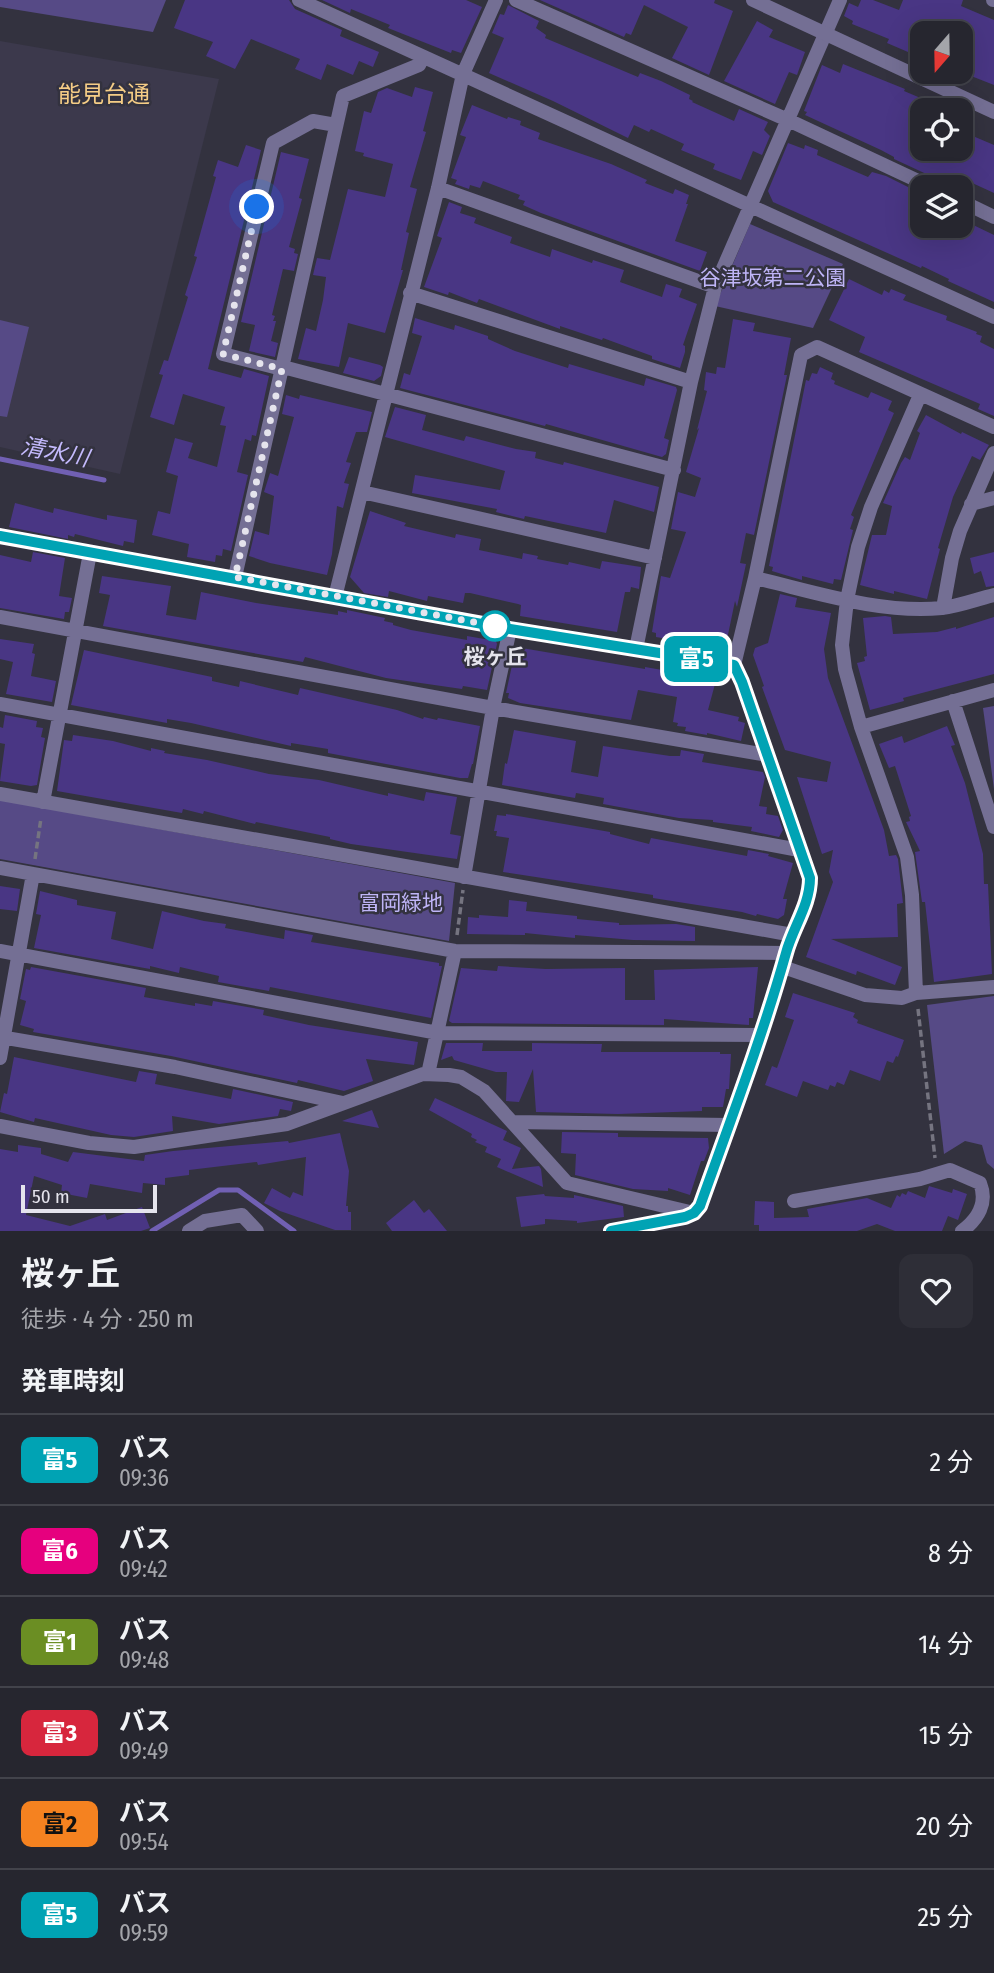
<!DOCTYPE html>
<html lang="ja">
<meta charset="utf-8">
<style>
:root{--surface:#26262f;--page:#2e2e37;--text:#f1f3f6;--muted:#a4a5aa;--line:#42434b}
body{margin:0;font-family:"Fira Sans Condensed","Noto Sans JP",sans-serif;background:var(--page);color:var(--text);height:100vh;display:flex;flex-direction:column;font-size:26px;white-space:nowrap}
*{box-sizing:border-box;margin:0}
p{font-size:23px;color:var(--muted)}
.icon{flex:none;width:38px;height:38px;fill:none;stroke:currentColor;stroke-width:2;stroke-linecap:round;stroke-linejoin:round}
.map{position:relative;height:1231px;overflow:hidden}
.side{display:flex;flex-direction:column;background:var(--surface);flex:1}
.side>*{flex:none}
.badge{padding:0 14px;border-radius:10px;font-size:24px;line-height:46px}
.needle{width:46px;rotate:200deg}
.buttons{position:absolute;left:910px;top:21px;display:grid;gap:14px}
.buttons a{display:grid;place-items:center;width:63px;height:63px;border-radius:14px;background:var(--surface);box-shadow:0 7px 28px #0002,0 0 0 2px var(--line);font-size:35px}
.scale{position:absolute;left:21px;bottom:18px;width:136px;box-sizing:border-box;padding-left:7px;border:4px solid #e5e4ed;border-top:0;font-size:19px;line-height:24px;white-space:nowrap;color:#e5e4ed;-webkit-text-stroke:5px #33323f;paint-order:stroke}
.you{position:absolute;width:35px;height:35px;margin:-18px;border:5px solid #fff;border-radius:50%;background:#1a73e8;box-shadow:0 0 0 10px #1a73e833}
.map>.badge{position:absolute;translate:-50% -50%;box-shadow:0 0 0 4px #fff}
h2{padding:0 21px;font-size:26px;line-height:63px}
.round{display:grid;place-items:center;flex:none;width:74px;height:74px;border-radius:14px;background:var(--page)}
.summary{display:flex;align-items:center;justify-content:space-between;height:119px;padding:0 21px}
h1{font-size:33px;font-weight:700;line-height:52px}
ul{padding:0;list-style:none}
li{display:flex;align-items:center;gap:21px;height:91px;padding:0 21px;border-top:2px solid var(--line)}
li div{flex:1}
li b{display:block;font-size:26px}
li em{font-style:normal}
li .badge{min-width:77px;font-weight:700;text-align:center}
.map>svg:first-child{display:block}
</style>
<div class="map">
<svg width="994" height="1231" viewBox="0 0 994 1231">
<rect width="100%" height="100%" fill="#33323f"/>
<!-- built -->
<path fill="#3c394c" d="M 0,41 L 219,79 L 120,474 L 0,447 Z"/>
<!-- green -->
<path fill="#564a86" d="M 0,0 L 166,0 L 153,32 L 0,7 Z
M 750,224 L 843,264 L 813,328 L 715,306 Z
M 0,320 L 29,327 L 7,417 L 0,416 Z
M 994,706 L 994,789 L 983,708 Z
M 0,800 L 455,883 L 449,941 L 0,859 Z
M 994,996 L 994,1169 L 987,1163 L 982,1145 L 965,1141 L 944,1154 L 927,1005 Z"/>
<g fill="none" stroke-linecap="round" stroke-linejoin="round">
<!-- stream -->
<path stroke="#7160b3" stroke-width="5" d="M 0,459 L 104,480
M 152,1231 L 219,1190 L 238,1190 L 294,1231"/>
</g>
<!-- building -->
<path fill="#493684" d="M 185,0 L 289,0 L 295,9 L 342,30 L 340,36 L 379,52 L 373,67 L 359,61 L 353,75 L 327,64 L 321,80 L 295,69 L 300,59 L 251,39 L 235,69 L 206,56 L 213,42 L 174,28 Z
M 322,0 L 466,0 L 482,7 L 461,53 L 452,50 L 451,53 L 388,28 L 390,25 L 351,9 L 350,13 Z
M 540,0 L 715,0 L 714,3 L 733,11 L 709,75 L 672,58 L 688,27 L 644,5 L 631,35 L 626,33 L 624,37 Z
M 861,0 L 873,0 L 899,10 L 903,0 L 963,0 L 961,6 L 994,20 L 994,85 L 961,72 L 961,33 L 922,33 L 922,58 L 887,43 L 889,39 L 852,24 L 853,21 L 844,16 L 849,3 L 858,7 Z
M 508,5 L 539,21 L 536,28 L 546,35 L 545,38 L 638,77 L 640,73 L 661,81 L 690,95 L 689,99 L 693,101 L 692,102 L 734,121 L 739,109 L 768,122 L 764,130 L 770,136 L 762,155 L 753,151 L 741,180 L 713,169 L 715,164 L 681,150 L 684,144 L 651,129 L 649,132 L 634,125 L 628,138 L 553,101 L 489,73 L 504,38 L 492,33 L 500,14 L 504,15 Z
M 757,21 L 773,30 L 769,37 L 805,52 L 797,75 L 789,72 L 775,104 L 724,81 Z
M 843,64 L 905,89 L 904,91 L 949,110 L 922,110 L 922,149 L 961,149 L 961,131 L 994,145 L 994,193 L 957,176 L 951,187 L 947,187 L 935,178 L 894,159 L 894,157 L 881,150 L 805,115 L 807,112 L 804,111 L 822,65 L 840,73 Z
M 415,87 L 433,92 L 423,131 L 426,132 L 410,187 L 417,189 L 406,232 L 409,233 L 401,270 L 403,270 L 385,333 L 348,323 L 339,367 L 298,359 L 306,328 L 316,331 L 323,300 L 326,277 L 313,275 L 317,258 L 330,260 L 348,189 L 385,197 L 393,164 L 363,156 L 364,153 L 355,151 L 364,111 L 371,113 L 378,92 L 387,88 L 412,97 Z
M 472,105 L 507,119 L 508,117 L 521,121 L 520,125 L 540,133 L 538,139 L 611,164 L 647,180 L 645,183 L 673,194 L 675,189 L 689,195 L 686,204 L 688,204 L 675,241 L 707,252 L 700,271 L 541,213 L 523,205 L 525,201 L 518,199 L 520,195 L 483,181 L 480,188 L 470,185 L 469,189 L 455,184 L 457,180 L 451,178 L 466,137 L 460,135 Z
M 788,143 L 804,149 L 805,145 L 818,150 L 817,155 L 868,177 L 872,172 L 886,176 L 922,194 L 922,226 L 965,226 L 967,222 L 994,235 L 994,302 L 948,281 L 949,279 L 922,266 L 921,268 L 773,202 L 768,191 Z
M 246,145 L 261,150 L 208,369 L 241,378 L 244,369 L 269,376 L 256,436 L 252,435 L 251,441 L 245,439 L 237,472 L 248,475 L 231,551 L 223,549 L 222,556 L 216,555 L 215,562 L 187,557 L 189,544 L 152,535 L 158,511 L 170,514 L 178,476 L 166,472 L 175,438 L 193,443 L 188,458 L 217,467 L 226,426 L 220,425 L 225,407 L 183,394 L 174,425 L 150,417 L 163,375 L 159,374 L 164,360 L 168,361 L 188,297 L 185,295 L 197,257 L 194,256 L 216,177 L 213,176 L 218,160 L 238,167 Z
M 281,152 L 309,159 L 299,198 L 302,199 L 289,247 L 295,249 L 294,253 L 298,254 L 294,271 L 283,269 L 272,315 L 275,316 L 273,321 L 276,321 L 271,341 L 278,343 L 275,357 L 249,351 L 255,325 L 241,322 Z
M 449,202 L 462,207 L 460,213 L 476,218 L 474,223 L 512,237 L 510,243 L 550,257 L 552,249 L 592,263 L 593,260 L 624,270 L 620,282 L 662,297 L 666,284 L 682,289 L 679,297 L 697,304 L 683,345 L 685,346 L 685,352 L 680,368 L 652,359 L 652,356 L 603,338 L 602,340 L 560,326 L 560,329 L 479,299 L 477,303 L 449,292 L 448,295 L 424,287 L 442,238 L 437,236 Z
M 849,279 L 882,295 L 884,290 L 889,293 L 891,289 L 906,295 L 903,300 L 947,316 L 946,320 L 977,332 L 976,334 L 982,336 L 980,342 L 994,349 L 994,416 L 978,409 L 980,404 L 859,352 L 865,337 L 829,320 Z
M 415,318 L 454,330 L 455,325 L 488,336 L 488,339 L 515,351 L 568,368 L 569,364 L 644,386 L 646,378 L 676,387 L 677,390 L 664,438 L 669,440 L 666,454 L 662,457 L 546,424 L 545,426 L 400,388 L 404,373 L 410,375 L 422,336 L 412,333 Z
M 733,319 L 755,323 L 753,331 L 791,338 L 784,375 L 787,375 L 754,535 L 746,533 L 740,563 L 746,564 L 737,607 L 735,601 L 725,649 L 656,637 L 656,633 L 652,632 L 661,576 L 670,578 L 686,532 L 671,529 L 678,492 L 695,497 L 701,478 L 686,472 L 699,428 L 697,430 L 707,391 L 704,390 L 706,372 L 716,374 L 717,367 L 725,368 Z
M 349,357 L 380,365 L 383,367 L 381,376 L 374,381 L 343,373 Z
M 820,367 L 833,373 L 831,379 L 835,381 L 834,384 L 868,398 L 871,392 L 892,401 L 888,410 L 894,413 L 851,515 L 854,517 L 850,529 L 853,530 L 841,580 L 834,579 L 833,584 L 802,576 L 802,580 L 785,575 L 772,571 L 773,567 L 769,566 L 806,380 L 809,381 L 812,373 L 817,374 Z
M 286,395 L 299,399 L 300,395 L 372,412 L 367,432 L 356,432 L 346,462 L 351,463 L 344,483 L 349,484 L 343,508 L 337,506 L 332,554 L 327,575 L 270,563 L 249,556 L 255,531 L 269,535 L 274,496 L 264,492 L 270,473 L 278,476 L 294,417 L 282,414 Z
M 395,407 L 426,415 L 422,430 L 464,441 L 466,436 L 516,449 L 536,452 L 535,458 L 563,465 L 564,462 L 659,487 L 654,512 L 614,500 L 606,533 L 525,516 L 524,519 L 496,512 L 497,509 L 412,493 L 415,475 L 500,490 L 505,471 L 385,437 Z
M 926,415 L 961,434 L 962,432 L 989,445 L 980,460 L 972,456 L 953,497 L 938,548 L 940,549 L 927,599 L 894,591 L 894,594 L 860,585 L 872,535 L 886,535 L 892,506 L 883,503 L 901,463 L 905,457 L 910,460 L 920,433 L 917,431 Z
M 15,503 L 53,513 L 54,508 L 107,520 L 107,515 L 137,520 L 134,543 L 124,541 L 123,546 L 75,534 L 74,537 L 68,535 L 68,539 L 9,527 Z
M 370,511 L 406,523 L 404,526 L 455,538 L 456,534 L 481,539 L 479,550 L 522,559 L 523,553 L 538,556 L 537,559 L 568,565 L 569,562 L 600,569 L 602,561 L 641,567 L 639,589 L 631,587 L 630,592 L 625,592 L 617,632 L 520,616 L 521,605 L 518,604 L 470,593 L 465,593 L 463,603 L 428,596 L 427,601 L 389,591 L 388,597 L 364,593 L 350,577 Z
M 33,552 L 65,558 L 59,596 L 72,598 L 69,612 L 65,612 L 64,619 L 0,608 L 0,555 L 31,562 Z
M 994,552 L 994,586 L 986,587 L 981,571 L 974,574 L 970,558 Z
M 102,576 L 171,586 L 166,615 L 196,620 L 201,592 L 256,603 L 338,615 L 338,611 L 347,613 L 347,610 L 385,618 L 384,621 L 393,623 L 393,625 L 411,630 L 467,640 L 467,636 L 496,641 L 497,644 L 487,690 L 463,686 L 462,689 L 386,678 L 305,657 L 303,662 L 103,626 L 110,595 L 99,593 Z
M 780,594 L 797,598 L 795,607 L 831,613 L 824,649 L 828,678 L 884,830 L 889,856 L 896,855 L 898,859 L 903,903 L 897,904 L 898,937 L 831,939 L 902,967 L 895,985 L 857,971 L 856,975 L 806,957 L 833,882 L 829,872 L 833,850 L 822,854 L 797,777 L 827,782 L 831,762 L 785,750 L 762,687 L 764,686 L 753,655 L 755,648 L 768,643 Z
M 885,616 L 891,617 L 893,634 L 937,632 L 956,627 L 956,629 L 994,617 L 994,674 L 903,698 L 904,701 L 870,710 L 857,663 L 865,661 L 864,657 L 867,656 L 863,618 Z
M 0,639 L 34,644 L 32,653 L 35,654 L 31,676 L 56,681 L 52,702 L 6,694 L 13,662 L 0,659 Z
M 516,647 L 645,669 L 645,667 L 668,671 L 669,667 L 684,670 L 682,676 L 715,684 L 708,710 L 739,717 L 738,721 L 745,723 L 741,741 L 707,733 L 707,735 L 685,731 L 686,727 L 677,726 L 678,723 L 673,722 L 677,697 L 638,690 L 631,720 L 520,703 L 508,698 L 509,693 L 506,693 Z
M 84,650 L 212,677 L 212,681 L 239,687 L 240,681 L 298,695 L 300,688 L 397,710 L 423,719 L 424,717 L 437,720 L 438,718 L 480,726 L 473,764 L 472,764 L 468,778 L 460,778 L 328,753 L 328,749 L 291,743 L 291,746 L 191,723 L 167,719 L 167,723 L 71,705 Z
M 5,715 L 37,721 L 36,727 L 43,728 L 41,737 L 45,738 L 37,785 L 31,786 L 0,781 L 5,744 L 0,743 L 0,727 L 3,728 Z
M 947,726 L 955,745 L 951,746 L 965,783 L 983,854 L 984,884 L 988,884 L 992,974 L 934,982 L 925,902 L 922,902 L 915,852 L 920,851 L 906,822 L 910,821 L 909,817 L 911,816 L 895,766 L 889,768 L 879,744 L 902,736 L 904,743 Z
M 514,730 L 576,741 L 571,772 L 598,777 L 603,746 L 670,756 L 680,756 L 681,750 L 704,754 L 702,762 L 763,772 L 765,777 L 759,806 L 767,807 L 766,814 L 778,816 L 783,830 L 779,837 L 751,831 L 752,827 L 713,822 L 713,820 L 679,818 L 603,804 L 604,798 L 576,793 L 575,798 L 502,785 L 505,763 L 507,764 Z
M 73,735 L 113,741 L 151,751 L 151,748 L 165,751 L 164,753 L 207,760 L 269,774 L 319,780 L 388,796 L 388,793 L 424,801 L 426,792 L 457,797 L 450,834 L 461,836 L 457,859 L 351,844 L 330,839 L 330,837 L 256,822 L 255,824 L 204,811 L 203,814 L 183,809 L 182,813 L 57,791 L 64,740 L 72,741 Z
M 506,814 L 610,832 L 610,834 L 649,844 L 651,838 L 747,856 L 748,850 L 769,854 L 768,856 L 793,863 L 783,899 L 787,899 L 784,915 L 778,919 L 757,914 L 756,916 L 742,912 L 653,898 L 653,895 L 503,872 L 509,838 L 496,836 L 497,831 L 494,831 L 497,815 L 506,816 Z
M 0,886 L 20,889 L 17,911 L 0,909 Z
M 40,891 L 77,900 L 77,905 L 116,912 L 111,939 L 153,949 L 162,911 L 204,921 L 226,924 L 225,928 L 284,939 L 285,930 L 313,935 L 311,942 L 439,963 L 439,966 L 442,966 L 431,1018 L 270,987 L 269,991 L 218,982 L 219,976 L 180,967 L 179,973 L 150,966 L 150,969 L 34,948 L 41,915 L 36,914 Z
M 509,900 L 527,902 L 526,911 L 577,916 L 577,919 L 619,923 L 619,925 L 676,924 L 695,927 L 695,941 L 633,940 L 575,935 L 575,938 L 525,933 L 525,935 L 467,934 L 468,917 L 479,918 L 479,915 L 508,917 Z
M 498,966 L 546,969 L 625,968 L 625,1000 L 655,1000 L 654,970 L 758,967 L 753,1018 L 749,1018 L 749,1025 L 664,1019 L 664,1025 L 452,1023 L 449,1021 L 461,968 L 497,971 Z
M 31,967 L 146,988 L 144,997 L 195,1006 L 195,1003 L 212,1006 L 213,1001 L 264,1010 L 263,1015 L 309,1025 L 418,1042 L 414,1065 L 366,1059 L 373,1081 L 344,1091 L 298,1080 L 297,1083 L 171,1056 L 33,1032 L 34,1029 L 20,1025 L 26,1001 L 20,999 L 26,969 L 30,970 Z
M 793,993 L 855,1013 L 853,1017 L 858,1020 L 857,1023 L 904,1040 L 898,1057 L 896,1056 L 893,1063 L 887,1061 L 880,1081 L 850,1070 L 844,1085 L 837,1082 L 835,1087 L 830,1085 L 828,1090 L 803,1081 L 797,1097 L 765,1085 L 772,1066 L 777,1068 L 794,1020 L 785,1017 Z
M 446,1043 L 483,1043 L 482,1051 L 532,1051 L 532,1043 L 602,1044 L 601,1052 L 720,1052 L 720,1054 L 731,1054 L 729,1089 L 726,1089 L 723,1107 L 702,1107 L 702,1111 L 618,1114 L 536,1112 L 533,1069 L 519,1102 L 506,1101 L 507,1072 L 496,1072 L 454,1060 L 452,1056 L 441,1060 Z
M 14,1057 L 136,1082 L 139,1071 L 157,1074 L 155,1084 L 231,1099 L 233,1089 L 293,1102 L 291,1111 L 280,1109 L 278,1116 L 219,1124 L 172,1116 L 173,1131 L 134,1137 L 111,1135 L 35,1118 L 34,1122 L 0,1112 L 4,1093 L 7,1094 Z
M 435,1098 L 507,1131 L 503,1140 L 521,1148 L 512,1169 L 539,1166 L 541,1169 L 543,1187 L 497,1167 L 501,1159 L 485,1152 L 487,1147 L 475,1142 L 477,1140 L 471,1137 L 472,1134 L 429,1110 Z
M 372,1110 L 379,1128 L 342,1121 Z
M 562,1132 L 618,1133 L 618,1137 L 708,1138 L 709,1148 L 704,1161 L 701,1161 L 690,1195 L 668,1188 L 668,1191 L 633,1189 L 575,1175 L 576,1154 L 561,1153 Z
M 340,1133 L 349,1171 L 346,1206 L 348,1206 L 348,1212 L 351,1212 L 351,1230 L 335,1230 L 280,1211 L 264,1203 L 272,1188 L 290,1198 L 293,1192 L 303,1196 L 306,1157 L 258,1165 L 257,1162 L 189,1170 L 189,1175 L 165,1178 L 165,1185 L 143,1183 L 142,1193 L 90,1184 L 87,1198 L 61,1193 L 62,1185 L 34,1176 L 26,1215 L 70,1226 L 105,1214 L 107,1220 L 142,1207 L 150,1228 L 141,1231 L 0,1231 L 0,1149 L 18,1152 L 18,1145 L 41,1148 L 41,1154 L 68,1162 L 73,1152 L 144,1161 L 145,1155 L 173,1151 L 288,1141 L 289,1143 Z
M 929,1186 L 952,1193 L 953,1189 L 967,1194 L 958,1220 L 948,1216 L 942,1231 L 895,1231 L 877,1224 L 857,1231 L 759,1231 L 759,1225 L 754,1225 L 755,1201 L 774,1202 L 774,1218 L 809,1217 L 807,1209 L 867,1198 L 891,1208 L 897,1195 L 900,1197 L 902,1193 L 906,1195 L 908,1191 L 925,1198 Z
M 544,1194 L 545,1196 L 574,1198 L 574,1195 L 623,1206 L 624,1217 L 577,1223 L 577,1221 L 545,1219 L 545,1224 L 521,1227 L 516,1197 Z
M 414,1200 L 424,1213 L 429,1209 L 447,1231 L 392,1231 L 386,1223 Z"/>
<g fill="none" stroke-linecap="round" stroke-linejoin="round">
<!-- path -->
<path stroke="#757480" stroke-width="3.5" stroke-dasharray="7 3.5" stroke-linecap="butt" d="M 35,859 L 41,818
M 457,935 L 463,890
M 918,1009 L 935,1158"/>
<!-- minor -->
<path stroke="#746f94" stroke-width="14" d="M 299,0 L 994,317
M 516,0 L 788,120 L 931,187
M 993,0 L 994,0
M 438,188 L 715,287
M 961,201 L 994,217
M 410,293 L 691,382
M 283,367 L 674,470
M 282,369 L 223,354 L 273,143 L 313,121 L 336,125
M 362,492 L 655,558
M 971,504 L 994,498
M 235,577 L 343,96 L 419,65 L 423,57
M 755,578 C 815,592 880,614 942,608 C 959,606 977,599 994,595
M 335,597 L 438,188 L 463,74 L 496,0
M 943,608 L 952,558 L 960,531 L 994,453
M 0,617 L 493,708 L 767,755
M 636,649 L 691,382 L 715,287 L 840,0
M 734,665 L 755,578 L 801,355 L 817,347 L 994,427
M 953,701 L 994,827
M 0,704 L 799,850
M 861,727 L 994,690
M 0,794 L 793,935
M 43,802 L 90,553
M 0,868 L 455,951 L 786,953
M 464,877 L 493,708 L 510,629
M 0,951 L 438,1033 L 760,1035
M 783,967 L 865,995 L 902,998 L 916,993 L 994,987
M 916,993 L 912,895 L 907,857 L 861,727 L 845,669 L 842,645 L 847,600 L 858,547 L 871,507 L 920,395
M 0,1037 L 175,1067 L 343,1103
M 0,1058 L 33,874
M 428,1074 L 455,951
M 512,1122 L 729,1125
M 0,1126 L 89,1143 L 134,1147 L 287,1124 L 423,1074 L 449,1075 L 461,1077 L 484,1091 L 567,1183 L 694,1213
M 794,1201 L 920,1179 L 950,1170 L 980,1183 C 988,1203 978,1219 962,1231
M 189,1231 L 205,1221 L 242,1215 L 257,1231"/>
<!-- tertiary -->
<path stroke="#746f94" stroke-width="14" d="M 753,0 L 994,112
M 0,536 L 510,629 L 734,665 L 742,682 L 810,878 C 810,905 794,927 786,953 C 761,1038 730,1122 700,1206 L 694,1213 L 685,1217 L 612,1231"/>
</g>
<g fill="none" stroke-linecap="round" stroke-linejoin="round">
<defs>
<path id="line" d="M 0,536 L 510,629 L 734,665 L 742,682 L 810,878 C 810,905 793,927 786,953 C 762,1038 730,1122 700,1206 L 694,1213 L 685,1217 L 611,1231"/>
</defs>
<!-- line casing -->
<use href="#line" stroke="#fff" stroke-width="16"/>
<!-- line -->
<use href="#line" stroke="#00a3b4" stroke-width="10"/>
<!-- walk -->
<path stroke="#e5e4ed" stroke-width="7" stroke-dasharray="0 12.6" d="M 257,207 L 223,354 L 282,369 L 235,577 L 495,626"/>
</g>
<!-- markers -->
<circle fill="#fff" stroke="#00a3b4" stroke-width="3.5" cx="495" cy="626" r="14"/>
<g text-anchor="middle" stroke-width="5" stroke-linejoin="round" paint-order="stroke">
<!-- park labels -->
<g font-size="21" fill="#bfb5f7" stroke="#33323f">
<text x="773" y="285">谷津坂第二公園</text>
<text x="401" y="910">富岡緑地</text>
</g>
<!-- stop labels -->
<g font-size="21" font-weight="bold" fill="#e5e4ed" stroke="#33323f">
<text x="495" y="664">桜ヶ丘</text>
</g>
<!-- neighbourhood labels -->
<g font-size="23" fill="#f5cd86" stroke="#33323f">
<text x="104" y="102">能見台通</text>
</g>
<!-- water labels -->
<g font-size="23" font-style="italic" fill="#c4bafd" stroke="#33323f">
<text transform="translate(55 452) rotate(11)" y="8">清水川</text>
</g>
</g>
</svg>
<div class="buttons">
<a><svg class="needle" viewBox="-14 -14 28 28"><path d="M0-13l5 13h-10z" fill="#e53935"/><path d="M0 13l5-13h-10z" fill="#a4a5aa"/></svg></a>
<a><svg class="icon" aria-label="locate" viewBox="0 0 24 24"><circle cx="12" cy="12" r="6"/><path d="M12 2v4M12 18v4M2 12h4M18 12h4"/></svg></a>
<a><svg class="icon" aria-label="layers" viewBox="0 0 24 24"><path d="M12 4l9 5-9 5-9-5zM3 14l9 5 9-5"/></svg></a>
</div>
<div class="scale">50 m</div>
<div class="you" style="left:257px;top:207px"></div>
<b class="badge" style="left:696px;top:659px;background:#00a3b4;color:#fff">富5</b>
</div>
<section class="side">
<div class="summary"><div><h1>桜ヶ丘</h1><p>徒歩 · 4 分 · 250 m</p></div><a class="round"><svg class="icon" aria-label="heart" viewBox="0 0 24 24"><path d="M12 20l-8-8c-3-5 5-10 8-4 3-6 11-1 8 4z"/></svg></a></div>
<h2>発車時刻</h2>
<ul>
<li><span class="badge" style="background:#00a3b4;color:#fff">富5</span><div><b>バス</b><p>09:36</p></div><em>2 分</em></li>
<li><span class="badge" style="background:#e6007e;color:#fff">富6</span><div><b>バス</b><p>09:42</p></div><em>8 分</em></li>
<li><span class="badge" style="background:#6b8e23;color:#fff">富1</span><div><b>バス</b><p>09:48</p></div><em>14 分</em></li>
<li><span class="badge" style="background:#d7263d;color:#fff">富3</span><div><b>バス</b><p>09:49</p></div><em>15 分</em></li>
<li><span class="badge" style="background:#f58220;color:#111">富2</span><div><b>バス</b><p>09:54</p></div><em>20 分</em></li>
<li><span class="badge" style="background:#00a3b4;color:#fff">富5</span><div><b>バス</b><p>09:59</p></div><em>25 分</em></li>
</ul>
</section>
